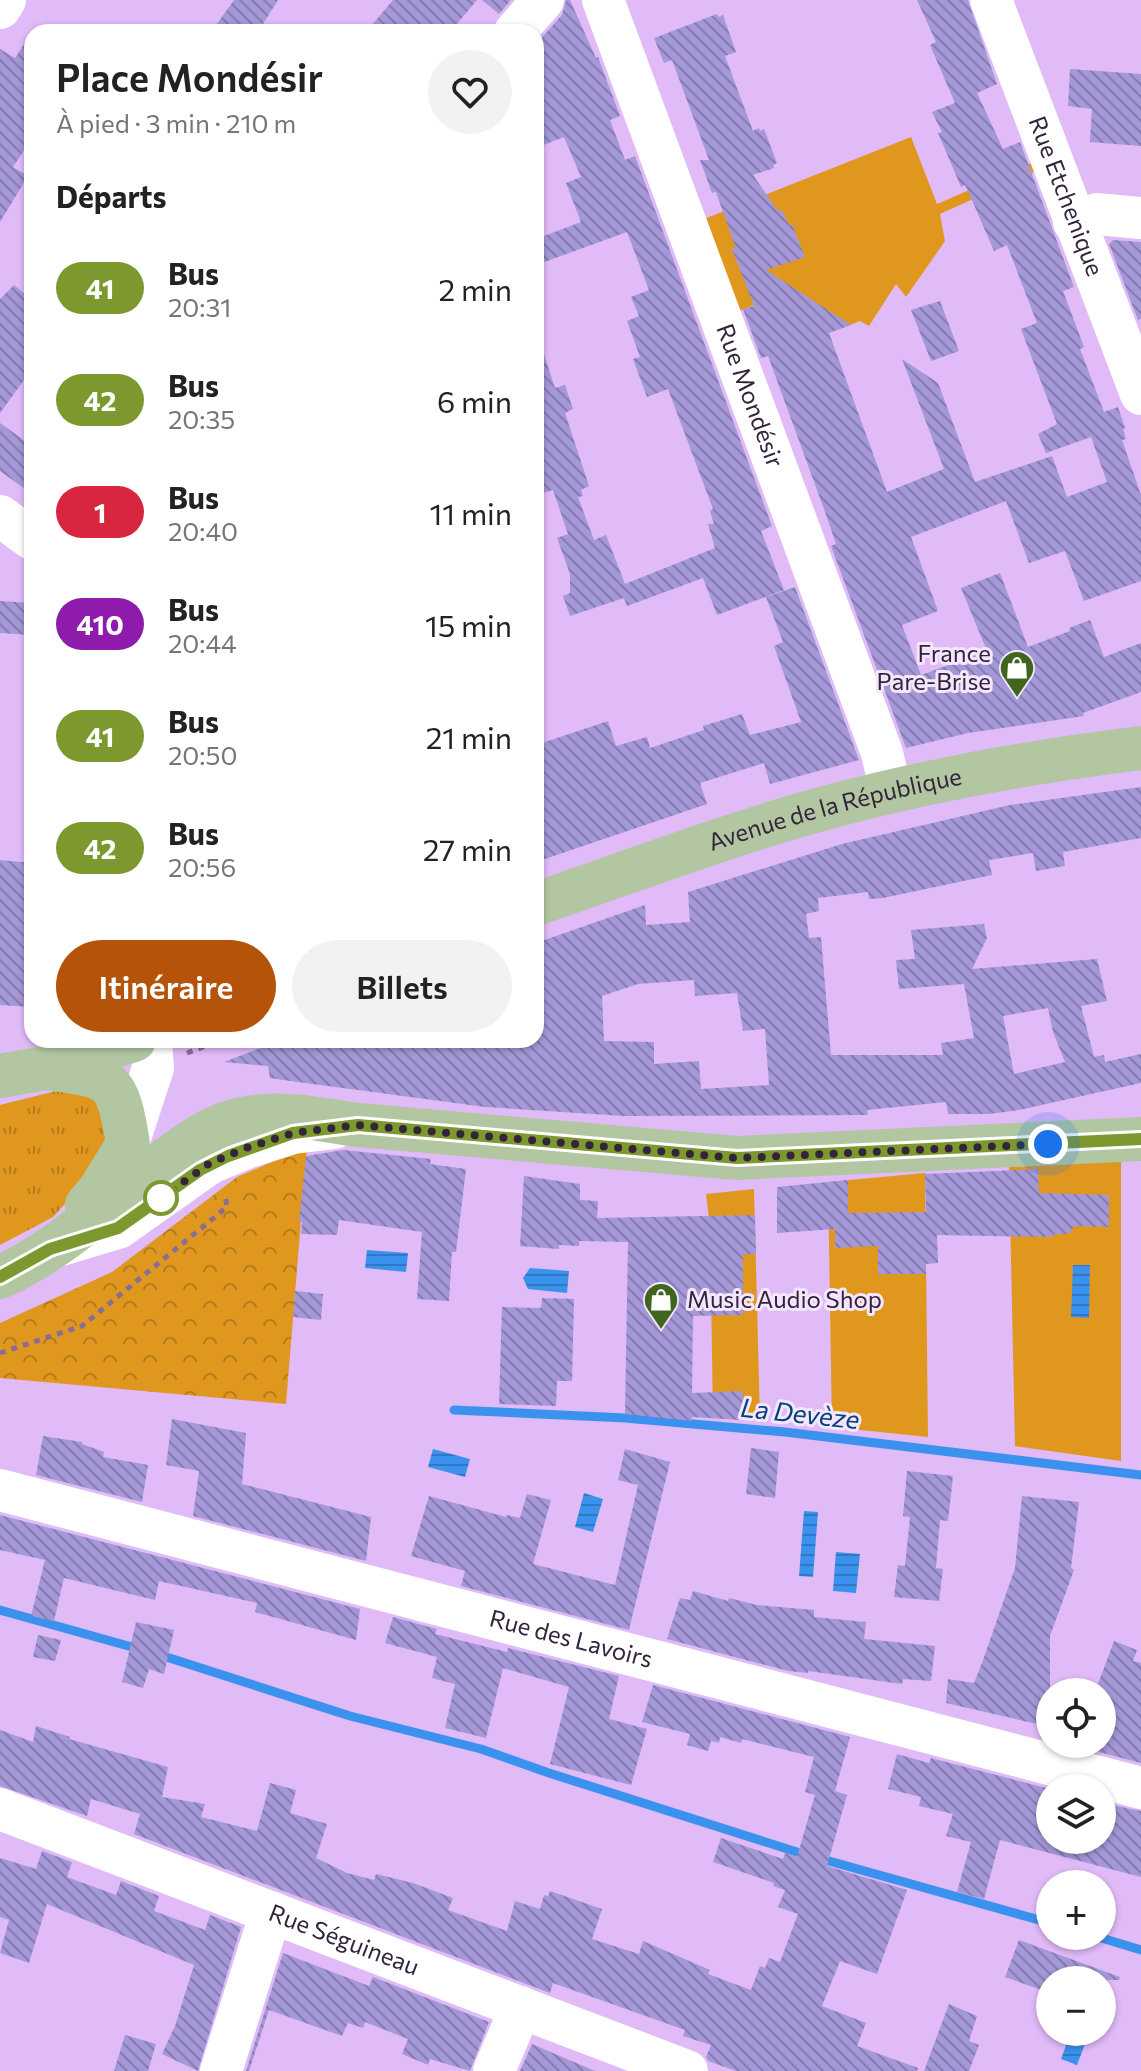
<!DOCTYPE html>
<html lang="fr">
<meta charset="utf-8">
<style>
:root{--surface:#fff;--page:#f2f2f2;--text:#222;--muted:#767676;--accent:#b45309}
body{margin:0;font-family:Commissioner,sans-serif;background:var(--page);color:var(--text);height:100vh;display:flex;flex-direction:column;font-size:30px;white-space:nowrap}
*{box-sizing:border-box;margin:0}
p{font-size:26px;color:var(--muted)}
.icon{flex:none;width:44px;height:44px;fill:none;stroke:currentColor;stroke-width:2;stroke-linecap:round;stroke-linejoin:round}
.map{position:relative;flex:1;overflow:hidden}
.side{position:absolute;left:24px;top:24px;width:520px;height:1024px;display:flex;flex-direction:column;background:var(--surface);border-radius:24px;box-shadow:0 2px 6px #0004}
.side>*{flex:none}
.badge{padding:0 16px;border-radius:26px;font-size:28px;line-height:52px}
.tools{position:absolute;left:1036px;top:1678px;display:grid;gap:16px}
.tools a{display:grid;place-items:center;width:80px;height:80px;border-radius:50%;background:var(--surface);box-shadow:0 2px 6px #0004;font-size:40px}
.you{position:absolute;width:40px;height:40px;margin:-20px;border:6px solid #fff;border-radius:50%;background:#1a73e8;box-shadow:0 0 0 12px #1a73e833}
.map>.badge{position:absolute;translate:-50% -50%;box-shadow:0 0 0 4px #fff}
h2{padding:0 32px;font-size:30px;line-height:72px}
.round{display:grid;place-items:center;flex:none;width:84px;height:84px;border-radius:42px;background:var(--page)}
.summary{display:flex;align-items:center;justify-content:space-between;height:136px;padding:0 32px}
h1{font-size:38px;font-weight:600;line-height:60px}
.cta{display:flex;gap:16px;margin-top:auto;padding:16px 32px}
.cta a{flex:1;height:92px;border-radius:48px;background:var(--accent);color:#fff;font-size:32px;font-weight:600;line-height:92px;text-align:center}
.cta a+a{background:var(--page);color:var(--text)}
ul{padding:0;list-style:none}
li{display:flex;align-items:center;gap:24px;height:112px;padding:0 32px}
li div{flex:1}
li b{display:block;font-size:30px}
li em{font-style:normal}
li .badge{min-width:88px;font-weight:700;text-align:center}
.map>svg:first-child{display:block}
</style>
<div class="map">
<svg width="1141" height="2071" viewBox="0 0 1141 2071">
<defs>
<pattern id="grass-tufts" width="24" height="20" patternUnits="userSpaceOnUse" patternTransform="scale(2)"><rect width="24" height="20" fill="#e0971e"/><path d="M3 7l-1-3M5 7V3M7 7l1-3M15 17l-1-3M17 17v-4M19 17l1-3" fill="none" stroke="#b67b1c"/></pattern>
<pattern id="park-crowns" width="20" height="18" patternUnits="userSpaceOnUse" patternTransform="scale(2)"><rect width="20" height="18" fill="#e0971e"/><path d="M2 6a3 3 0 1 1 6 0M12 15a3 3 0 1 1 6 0" fill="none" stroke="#b67b1c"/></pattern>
<pattern id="water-rules" width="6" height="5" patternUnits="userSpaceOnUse" patternTransform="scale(2)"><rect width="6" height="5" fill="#3b92ee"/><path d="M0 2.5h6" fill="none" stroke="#3277c2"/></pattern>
<pattern id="building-back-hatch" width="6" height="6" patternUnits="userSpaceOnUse" patternTransform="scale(2)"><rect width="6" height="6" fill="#a498d8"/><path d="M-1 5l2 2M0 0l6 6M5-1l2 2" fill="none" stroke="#867cb0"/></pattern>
</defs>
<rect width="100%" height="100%" fill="#e1baf8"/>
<!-- grass -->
<path fill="url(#grass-tufts)" d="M 72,1087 L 105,1106 L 107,1138 L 88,1178 L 53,1217 L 0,1245 L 0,1105 Z"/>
<!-- park -->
<path fill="url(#park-crowns)" d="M 307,1147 L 286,1404 L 0,1378 L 0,1323 L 112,1272 L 237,1177 Z"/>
<!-- garden -->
<path fill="#e0971e" d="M 911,137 L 937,204 L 1034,162 L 1036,171 L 940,214 L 945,241 L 906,297 L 896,284 L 869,326 L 860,321 L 850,325 L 774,298 L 733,313 L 699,221 Z
M 1121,1159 L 1121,1461 L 1015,1446 L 1009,1166 Z
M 925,1173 L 928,1437 L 832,1427 L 828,1182 Z
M 754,1189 L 760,1421 L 713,1418 L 710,1226 L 706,1194 Z"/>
<!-- water -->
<path fill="url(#water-rules)" d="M 367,1250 L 408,1253 L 406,1272 L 365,1268 Z
M 1073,1265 L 1090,1265 L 1089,1318 L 1071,1317 Z
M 530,1268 L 569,1271 L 567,1293 L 528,1289 L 523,1278 Z
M 433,1449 L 470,1459 L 465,1477 L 428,1467 Z
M 584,1493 L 603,1499 L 593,1532 L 575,1527 Z
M 804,1511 L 818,1512 L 813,1577 L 799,1576 Z
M 836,1552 L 860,1554 L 856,1593 L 833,1591 Z
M 1071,2032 L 1088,2036 L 1077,2065 L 1061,2059 Z"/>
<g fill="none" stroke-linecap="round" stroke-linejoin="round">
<!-- stream -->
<path stroke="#3b92ee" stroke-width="9" d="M 454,1410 L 625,1418 L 785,1432 L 1141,1475
M 0,1610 L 139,1649
M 157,1654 L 350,1716 L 481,1749 L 549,1773 L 797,1852 L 1050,1923
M 1095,1936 L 1141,1950"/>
</g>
<!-- building -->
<path fill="url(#building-back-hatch)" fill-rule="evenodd" d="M 234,0 L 278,0 L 258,32 L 211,32 Z
M 393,0 L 477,0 L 450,32 L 366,32 Z
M 482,0 L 511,0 L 499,14 Z
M 566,0 L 570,0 L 596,58 L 598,57 L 620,116 L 610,120 L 625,160 L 635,156 L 772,526 L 761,531 L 784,590 L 717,615 L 703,578 L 627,606 L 624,598 L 570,616 L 563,596 L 570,593 L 570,574 L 557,538 L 568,534 L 553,490 L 536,495 L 536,343 L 540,342 L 555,388 L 565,385 L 573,409 L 565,413 L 589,486 L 581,490 L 583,496 L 578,497 L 594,540 L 606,535 L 625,584 L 715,548 L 708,524 L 714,524 L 710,511 L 713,509 L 668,389 L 647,397 L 633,359 L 640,357 L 627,321 L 639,316 L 631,297 L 649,290 L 627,232 L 536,265 L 536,239 L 581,222 L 566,183 L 581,177 L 564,137 L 536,148 L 536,44 L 562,15 Z
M 917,0 L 968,0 L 997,84 L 977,93 L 1003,149 L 1020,142 L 1074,287 L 1063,291 L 1084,347 L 1080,349 L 1104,412 L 1118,407 L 1125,428 L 1123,429 L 1126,439 L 1122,440 L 1141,495 L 1141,581 L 1084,601 L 1065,551 L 1029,563 L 1006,501 L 911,537 L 938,611 L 902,625 L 921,675 L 987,651 L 961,588 L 1000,573 L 1028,647 L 1070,631 L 1069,628 L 1090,620 L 1104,657 L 1141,643 L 1141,692 L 1083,713 L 1084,716 L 968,733 L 906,748 L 831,546 L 836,544 L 824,509 L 768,356 L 761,358 L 743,309 L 754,306 L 731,247 L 736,249 L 716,192 L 712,193 L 700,160 L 709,160 L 672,60 L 664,63 L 654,38 L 717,14 L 719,17 L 723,15 L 736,52 L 725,56 L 753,131 L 759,128 L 760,131 L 764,129 L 777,163 L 773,165 L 774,168 L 753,175 L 778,211 L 782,210 L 789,225 L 792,224 L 805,257 L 766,270 L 851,325 L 829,333 L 887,492 L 944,469 L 902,359 L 938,383 L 975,482 L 1052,456 L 1067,497 L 1107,482 L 1091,437 L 1046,453 L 1038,434 L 1057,424 L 1021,329 L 1037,323 L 1007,245 L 994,251 L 968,191 L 965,185 L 961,187 L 938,133 L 942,132 L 932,112 L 955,103 L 930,45 L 936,42 Z
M 32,32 L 32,138 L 13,167 L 28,176 L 0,222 L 0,49 L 15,58 Z
M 1070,69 L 1141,74 L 1141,146 L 1090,142 L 1092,109 L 1068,106 Z
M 1113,240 L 1141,242 L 1141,319 L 1138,320 L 1109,244 Z
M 14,285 L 32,300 L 32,369 L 0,413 L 0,299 Z
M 940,301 L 959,351 L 931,361 L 911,310 Z
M 0,423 L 32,446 L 32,494 L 0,471 Z
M 795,587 L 859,760 L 770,784 L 764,763 L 700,783 L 707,804 L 536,862 L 536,745 L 608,721 L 616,746 L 647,737 L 650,748 L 704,730 L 703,726 L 742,714 L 750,735 L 801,722 L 774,646 L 783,642 L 766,597 Z
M 0,601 L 32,603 L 32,635 L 0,633 Z
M 1141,787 L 1141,838 L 1063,852 L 1065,866 L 1036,871 L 1033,853 L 989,860 L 992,875 L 883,898 L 869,899 L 868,892 L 818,898 L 819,911 L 806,914 L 809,938 L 821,937 L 831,1055 L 943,1055 L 941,1043 L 974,1038 L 964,984 L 899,989 L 896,960 L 915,959 L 911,930 L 984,924 L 987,938 L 972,969 L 1097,959 L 1107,1001 L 1081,1006 L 1094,1057 L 1104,1055 L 1105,1062 L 1141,1054 L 1141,1083 L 1019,1110 L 988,1114 L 948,1114 L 946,1102 L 867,1110 L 868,1115 L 624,1116 L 485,1107 L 283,1080 L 270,1078 L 268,1066 L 224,1062 L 266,1046 L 265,1040 L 536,1040 L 536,943 L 645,905 L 646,925 L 690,922 L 688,892 L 842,844 L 1010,805 ZM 694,980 L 695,996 L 737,993 L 743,1031 L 765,1029 L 769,1085 L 701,1089 L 699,1061 L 654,1064 L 654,1042 L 604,1041 L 602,996 L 638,984 ZM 1048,1008 L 1053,1032 L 1065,1062 L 1014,1074 L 1003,1016 Z
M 0,860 L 32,863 L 32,1007 L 0,1005 Z
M 343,1150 L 431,1159 L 430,1164 L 466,1169 L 456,1252 L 452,1252 L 449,1301 L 417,1299 L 422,1232 L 339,1220 L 337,1235 L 301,1234 L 302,1222 L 299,1221 L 306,1156 Z
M 1038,1169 L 1039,1193 L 1109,1195 L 1109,1227 L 1075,1226 L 1068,1234 L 1054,1234 L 1054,1237 L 937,1235 L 938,1263 L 926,1264 L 926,1274 L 878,1274 L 878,1246 L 835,1248 L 835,1229 L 777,1233 L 777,1187 L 848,1180 L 848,1213 L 926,1212 L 925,1174 Z
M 524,1176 L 580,1184 L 580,1200 L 598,1201 L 597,1218 L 755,1215 L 756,1254 L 743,1254 L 743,1315 L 693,1316 L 692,1393 L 743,1391 L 743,1420 L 692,1417 L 692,1421 L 625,1414 L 628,1242 L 579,1241 L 579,1246 L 559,1245 L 559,1249 L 520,1246 Z
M 295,1291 L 323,1294 L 321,1320 L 293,1317 Z
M 542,1298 L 574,1299 L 572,1381 L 557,1381 L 556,1406 L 499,1404 L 502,1307 L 541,1308 Z
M 172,1419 L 246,1433 L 242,1484 L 371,1517 L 366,1561 L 193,1516 L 199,1471 L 166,1465 Z
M 43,1436 L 82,1442 L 82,1444 L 104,1452 L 103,1457 L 148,1465 L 142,1502 L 36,1475 Z
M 751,1448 L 779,1452 L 775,1498 L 746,1494 Z
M 625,1449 L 670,1462 L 629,1630 L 461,1586 L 465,1571 L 411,1556 L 429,1496 L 506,1517 L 507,1515 L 520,1518 L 527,1494 L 551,1500 L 533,1564 L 615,1585 L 638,1485 L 618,1480 Z
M 907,1471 L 953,1476 L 948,1521 L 940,1520 L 936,1568 L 943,1569 L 939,1601 L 894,1597 L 898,1565 L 905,1566 L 910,1517 L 903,1516 Z
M 1022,1496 L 1079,1502 L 1071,1568 L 1074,1570 L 1050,1636 L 1050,1727 L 946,1703 L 948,1679 L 974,1683 L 982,1663 L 1015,1568 Z
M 0,1515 L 360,1609 L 356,1640 L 255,1612 L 257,1603 L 159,1581 L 155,1600 L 64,1578 L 54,1621 L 31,1616 L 45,1560 L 0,1550 Z
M 693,1591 L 728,1601 L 729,1598 L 757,1605 L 814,1610 L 814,1617 L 866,1622 L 864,1639 L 935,1646 L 931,1681 L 903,1679 L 902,1684 L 808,1671 L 808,1673 L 788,1671 L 667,1639 L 680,1598 L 690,1600 Z
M 393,1617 L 437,1629 L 435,1634 L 507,1652 L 508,1648 L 619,1676 L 609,1719 L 647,1729 L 631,1785 L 550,1764 L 569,1687 L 503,1668 L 486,1738 L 445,1728 L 455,1684 L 432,1678 L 437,1657 L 385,1643 Z
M 136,1622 L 174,1630 L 164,1674 L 149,1669 L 143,1688 L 122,1682 Z
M 38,1635 L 61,1640 L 55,1661 L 33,1657 Z
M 1114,1641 L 1137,1650 L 1133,1661 L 1141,1663 L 1141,1763 L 1068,1744 L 1102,1744 L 1102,1692 L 1095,1692 Z
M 653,1685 L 850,1737 L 835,1791 L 847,1795 L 827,1866 L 907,1890 L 877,1974 L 840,1961 L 822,2006 L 866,2023 L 857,2046 L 918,2068 L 917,2071 L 736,2071 L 708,2061 L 706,2057 L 711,2045 L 683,2036 L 685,2030 L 553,1983 L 550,1993 L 134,1834 L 140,1814 L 91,1799 L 87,1816 L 0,1786 L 0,1730 L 33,1742 L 36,1726 L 70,1737 L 69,1739 L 168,1767 L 162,1797 L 205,1804 L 201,1817 L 257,1831 L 270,1783 L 296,1790 L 290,1813 L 327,1824 L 316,1858 L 347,1873 L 374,1880 L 376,1874 L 413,1883 L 453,1898 L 448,1910 L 507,1931 L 515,1901 L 540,1909 L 544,1895 L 548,1896 L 550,1891 L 602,1909 L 592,1939 L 639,1954 L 643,1941 L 710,1970 L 708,1974 L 751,1990 L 760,1966 L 765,1968 L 769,1958 L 780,1962 L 798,1914 L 778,1907 L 785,1890 L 773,1886 L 774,1883 L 713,1862 L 721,1838 L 783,1859 L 785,1853 L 797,1857 L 815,1795 L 805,1792 L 814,1757 L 742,1739 L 741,1743 L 720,1737 L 719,1743 L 711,1741 L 708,1751 L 687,1745 L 690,1734 L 642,1722 Z
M 897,1754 L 929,1763 L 931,1758 L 1050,1789 L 1050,1840 L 1102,1840 L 1102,1803 L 1141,1811 L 1141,1877 L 1000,1840 L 984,1899 L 957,1892 L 971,1842 L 946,1836 L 953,1814 L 919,1806 L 921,1797 L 888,1789 Z
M 42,1851 L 72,1862 L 67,1877 L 116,1895 L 121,1881 L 159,1896 L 154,1911 L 205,1930 L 210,1915 L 241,1927 L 198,2071 L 162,2054 L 175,2026 L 194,1965 L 47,1904 L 29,1963 L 0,1953 L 9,1920 L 0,1917 L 0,1858 L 36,1869 Z
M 1019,1940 L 1120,1977 L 1119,1980 L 1050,1980 L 1050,1993 L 1005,1977 Z
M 283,1953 L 369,1986 L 373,1977 L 489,2022 L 470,2071 L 430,2059 L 428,2065 L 402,2054 L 408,2039 L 365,2022 L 363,2028 L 348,2023 L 342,2036 L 269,2010 L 249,2071 L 246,2071 Z
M 949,2004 L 977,2016 L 969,2041 L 979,2045 L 969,2071 L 924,2071 Z
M 125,2035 L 156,2044 L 148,2071 L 114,2071 Z
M 532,2044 L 595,2071 L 520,2071 Z"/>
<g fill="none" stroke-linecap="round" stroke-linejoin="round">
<!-- path -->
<path stroke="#886d97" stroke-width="5" stroke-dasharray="6 6" stroke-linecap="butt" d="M 187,1053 L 222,1040
M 0,1353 L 82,1326 L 227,1207 L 225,1194"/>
<!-- minor -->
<g stroke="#fff" stroke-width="42">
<path id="s1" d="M 603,0 L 882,753 L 891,792"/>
<path id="s2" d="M 991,0 L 1141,394"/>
<path d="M 0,8 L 5,0"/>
<path d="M 515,32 L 543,0"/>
<path d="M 1074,222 L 1097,214 L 1141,218"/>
<path d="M 0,516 L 32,539"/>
<path d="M 128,1144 L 153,1068 L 151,1040"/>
<path d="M 58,1246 L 118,1228 L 210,1163 L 246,1148 L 293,1133 L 335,1128"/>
<path id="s3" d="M 0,1490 L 1141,1788"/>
<path id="s4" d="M 0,1809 L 687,2071"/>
<path d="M 221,2071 L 271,1912"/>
<path d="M 494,2071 L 521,2007"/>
</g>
<!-- major -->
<g stroke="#b2c7a1" stroke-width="44">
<path id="s5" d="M 536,904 C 632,871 727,835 825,808 C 929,780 1034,761 1141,748"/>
<path d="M 45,1068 C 112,1077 117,1075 128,1144 L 99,1191 L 87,1205"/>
<path d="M 0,1076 L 45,1068 L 134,1040"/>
<path d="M 0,1277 C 56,1252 103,1208 151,1171 C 180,1149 210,1124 247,1118 C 283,1111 323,1120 358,1125 L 737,1158 L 1141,1139"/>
</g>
</g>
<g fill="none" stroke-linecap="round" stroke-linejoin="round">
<defs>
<path id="line" d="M 0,1277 L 50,1249 L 118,1228 L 200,1170 L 228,1156 L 293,1133 L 358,1125 L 737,1158 L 1141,1139"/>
</defs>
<!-- line casing -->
<use href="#line" stroke="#fff" stroke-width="18"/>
<!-- line -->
<use href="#line" stroke="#7c982e" stroke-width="12"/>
<!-- walk -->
<path stroke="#33243b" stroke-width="8" stroke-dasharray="0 14.4" d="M 161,1198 L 210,1163 L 246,1148 L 293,1133 L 358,1125 L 737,1158 L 1048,1144"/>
</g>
<!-- icons -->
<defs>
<symbol id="shop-pin" viewBox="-11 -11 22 30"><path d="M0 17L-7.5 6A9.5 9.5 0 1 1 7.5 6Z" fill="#40651e" stroke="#f5e6ff"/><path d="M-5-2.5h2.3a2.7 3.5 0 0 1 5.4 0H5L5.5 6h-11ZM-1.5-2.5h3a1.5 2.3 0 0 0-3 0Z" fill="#fff"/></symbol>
</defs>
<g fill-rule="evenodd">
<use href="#shop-pin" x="997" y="648" width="40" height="54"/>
<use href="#shop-pin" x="641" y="1280" width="40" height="54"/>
</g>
<!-- markers -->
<circle fill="#fff" stroke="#7c982e" stroke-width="4" cx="161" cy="1198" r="16"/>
<g text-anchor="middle" stroke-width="6" stroke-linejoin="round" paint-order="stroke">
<!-- street labels -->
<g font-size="24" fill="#33243b" stroke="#f5e6ff">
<text dy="8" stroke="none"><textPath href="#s2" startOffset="210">Rue Etchenique</textPath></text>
<text dy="8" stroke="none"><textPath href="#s1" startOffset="422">Rue Mondésir</textPath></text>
<text dy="8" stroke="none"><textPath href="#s5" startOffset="314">Avenue de la République</textPath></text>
<text dy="8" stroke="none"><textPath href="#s3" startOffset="590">Rue des Lavoirs</textPath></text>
<text dy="8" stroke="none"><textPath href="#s4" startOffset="368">Rue Séguineau</textPath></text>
</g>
<!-- poi labels -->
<g font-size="24" fill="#33243b" stroke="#f5e6ff" text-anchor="end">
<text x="991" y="662">France<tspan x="991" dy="28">Pare-Brise</tspan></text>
<text x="687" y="1308" text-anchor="start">Music Audio Shop</text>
</g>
<!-- water labels -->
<g font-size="26" font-style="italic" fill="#00417b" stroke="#f5e6ff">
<text transform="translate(800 1414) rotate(6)" y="9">La Devèze</text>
</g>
</g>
</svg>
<div class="tools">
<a><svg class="icon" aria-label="locate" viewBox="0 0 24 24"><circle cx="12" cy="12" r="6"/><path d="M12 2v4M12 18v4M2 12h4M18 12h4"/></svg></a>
<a><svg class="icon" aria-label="layers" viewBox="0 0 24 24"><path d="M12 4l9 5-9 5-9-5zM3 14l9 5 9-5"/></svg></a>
<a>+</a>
<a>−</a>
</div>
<div class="you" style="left:1048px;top:1144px"></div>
<section class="side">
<div class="summary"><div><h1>Place Mondésir</h1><p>À pied · 3 min · 210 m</p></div><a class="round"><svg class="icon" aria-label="heart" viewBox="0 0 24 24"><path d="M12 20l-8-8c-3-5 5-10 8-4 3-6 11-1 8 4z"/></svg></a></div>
<h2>Départs</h2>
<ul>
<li><span class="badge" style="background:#7c982e;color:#fff">41</span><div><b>Bus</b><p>20:31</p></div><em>2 min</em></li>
<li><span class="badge" style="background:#7c982e;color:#fff">42</span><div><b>Bus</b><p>20:35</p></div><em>6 min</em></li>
<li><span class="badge" style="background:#d7263d;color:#fff">1</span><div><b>Bus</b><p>20:40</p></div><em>11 min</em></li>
<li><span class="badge" style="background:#8f1bac;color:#fff">410</span><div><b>Bus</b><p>20:44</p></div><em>15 min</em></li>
<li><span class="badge" style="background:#7c982e;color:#fff">41</span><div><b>Bus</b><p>20:50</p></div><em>21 min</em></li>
<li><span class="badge" style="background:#7c982e;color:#fff">42</span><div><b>Bus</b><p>20:56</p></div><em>27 min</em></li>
</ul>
<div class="cta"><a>Itinéraire</a><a>Billets</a></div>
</section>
</div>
